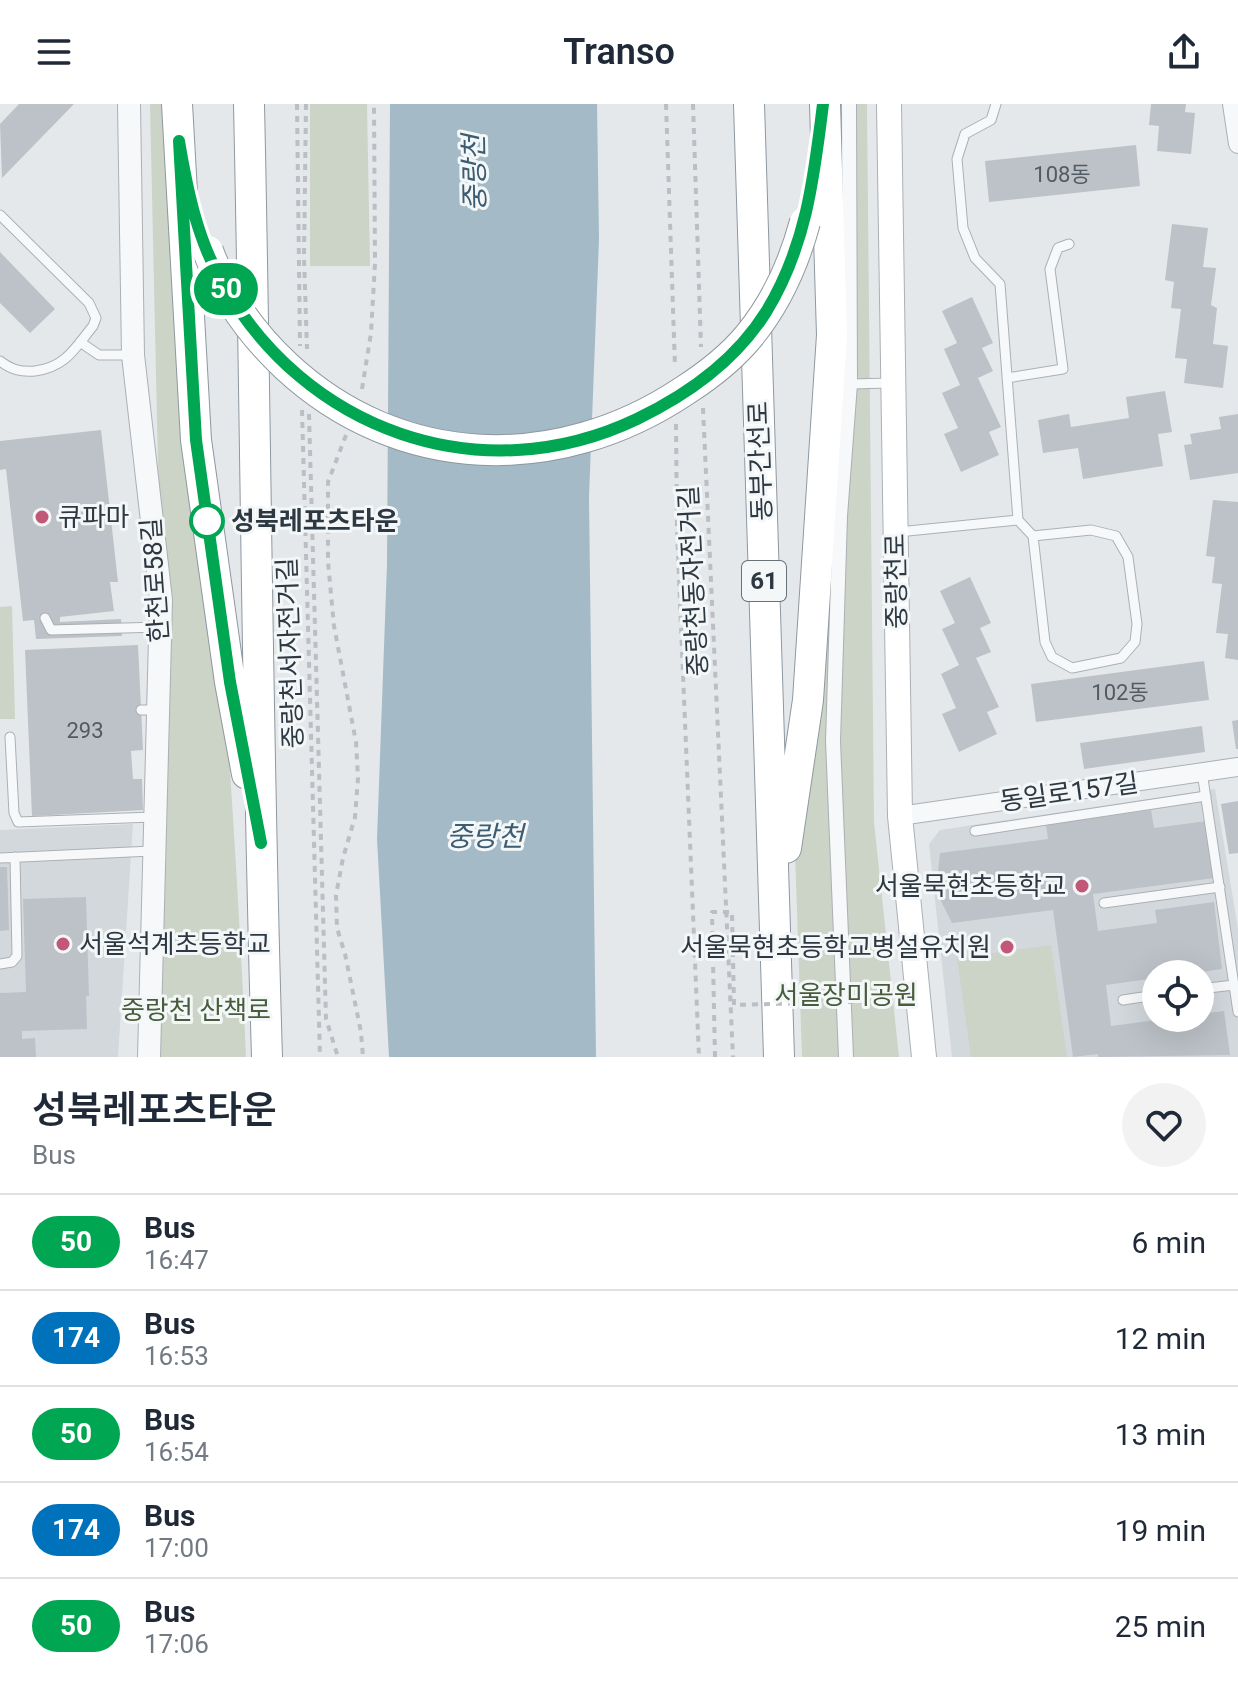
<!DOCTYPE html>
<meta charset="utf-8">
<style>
:root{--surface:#fff;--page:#f2f2f3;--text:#1f2937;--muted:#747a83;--line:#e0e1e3}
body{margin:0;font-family:Roboto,"Noto Sans KR",sans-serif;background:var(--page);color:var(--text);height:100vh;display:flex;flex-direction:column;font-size:30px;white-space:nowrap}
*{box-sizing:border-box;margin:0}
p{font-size:26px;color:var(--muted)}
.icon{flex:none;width:44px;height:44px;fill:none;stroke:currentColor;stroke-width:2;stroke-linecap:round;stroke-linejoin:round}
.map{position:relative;height:953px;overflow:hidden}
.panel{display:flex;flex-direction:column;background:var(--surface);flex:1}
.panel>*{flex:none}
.badge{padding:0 16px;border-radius:26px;font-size:28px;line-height:52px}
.fabs{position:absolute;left:1142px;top:856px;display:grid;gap:16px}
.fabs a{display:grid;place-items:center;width:72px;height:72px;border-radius:50%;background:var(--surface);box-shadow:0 8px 32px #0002;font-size:40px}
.map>.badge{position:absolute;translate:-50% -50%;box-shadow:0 0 0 4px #fff}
.round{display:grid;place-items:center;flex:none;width:84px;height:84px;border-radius:42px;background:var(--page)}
.head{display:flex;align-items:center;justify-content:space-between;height:136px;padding:0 32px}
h1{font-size:38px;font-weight:600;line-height:60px}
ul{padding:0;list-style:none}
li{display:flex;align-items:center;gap:24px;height:96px;padding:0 32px;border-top:2px solid var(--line)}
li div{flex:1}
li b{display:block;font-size:30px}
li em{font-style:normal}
li .badge{min-width:88px;font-weight:700;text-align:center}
header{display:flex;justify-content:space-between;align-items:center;height:104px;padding:0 32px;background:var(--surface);font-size:36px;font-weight:600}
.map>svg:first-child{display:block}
</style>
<header><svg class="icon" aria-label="menu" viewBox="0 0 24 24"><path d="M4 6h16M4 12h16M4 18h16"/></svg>Transo<svg class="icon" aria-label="share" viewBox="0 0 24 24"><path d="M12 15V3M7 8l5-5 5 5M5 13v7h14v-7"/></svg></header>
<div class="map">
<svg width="1238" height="953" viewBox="0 0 1238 953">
<rect width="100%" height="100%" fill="#e5e8eb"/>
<!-- built -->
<path fill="#d3d8dd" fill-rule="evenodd" d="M 1215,685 L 1238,825 L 1238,953 L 952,953 L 929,740 L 940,726 ZM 1156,870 L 1200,870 L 1200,914 L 1156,914 Z
M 133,720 L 118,953 L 0,953 L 0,726 Z"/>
<!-- green -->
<path fill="#ccd4c7" d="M 150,0 L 177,0 C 204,318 232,635 246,953 L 147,953 L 161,496 Z
M 310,0 L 367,0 L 370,162 L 310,162 Z
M 838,0 L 867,0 L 874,718 L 899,953 L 802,953 L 795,749 Z
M 12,502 L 15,615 L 0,615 L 0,503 Z
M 1051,841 L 1067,953 L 971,953 L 957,854 Z"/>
<!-- water -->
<path fill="#a4bac7" d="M 390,0 L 597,0 L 599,135 L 589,393 L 596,953 L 389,953 L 377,735 L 387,460 Z"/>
<!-- building -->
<path fill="#bcc2c7" d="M 19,0 L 74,0 L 2,74 L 0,20 Z
M 1151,0 L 1186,0 L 1185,8 L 1195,9 L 1191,50 L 1157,47 L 1159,22 L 1149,21 Z
M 1136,41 L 1140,82 L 989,98 L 985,57 Z
M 1172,120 L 1208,124 L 1203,163 L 1216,164 L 1211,201 L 1217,204 L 1213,240 L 1228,242 L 1223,284 L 1184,279 L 1187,255 L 1175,254 L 1181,205 L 1171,204 L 1174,178 L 1165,176 Z
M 0,148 L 55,205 L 30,229 L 0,199 Z
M 972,193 L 993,239 L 982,244 L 993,267 L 978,274 L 1001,323 L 989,328 L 999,351 L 961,368 L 944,330 L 958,324 L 942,289 L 960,281 L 944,245 L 957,239 L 942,207 Z
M 1165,287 L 1172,328 L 1158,330 L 1163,362 L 1083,375 L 1078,344 L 1043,349 L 1038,316 L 1069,310 L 1071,323 L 1129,314 L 1126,293 Z
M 1238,310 L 1238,369 L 1190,376 L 1184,341 L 1192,340 L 1190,330 L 1221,325 L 1219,313 Z
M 101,326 L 118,478 L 110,478 L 114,507 L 60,513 L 60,518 L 121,515 L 122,532 L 36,535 L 34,516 L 23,517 L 6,365 L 0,366 L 0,337 Z
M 1213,396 L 1238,398 L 1238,556 L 1225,554 L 1228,530 L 1216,529 L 1222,480 L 1212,479 L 1215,453 L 1206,452 Z
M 970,473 L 991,519 L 980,524 L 991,548 L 976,554 L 999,603 L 987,608 L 997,630 L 959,648 L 942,610 L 956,604 L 941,570 L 959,561 L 942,525 L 955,519 L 940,487 Z
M 138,541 L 143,646 L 131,647 L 133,675 L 142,675 L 143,706 L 32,712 L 25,546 Z
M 1204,557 L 1209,596 L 1036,618 L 1031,580 Z
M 1238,616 L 1238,645 L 1236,645 L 1232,617 Z
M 1202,622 L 1205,648 L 1084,665 L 1080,639 Z
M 1238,697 L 1238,749 L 1229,750 L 1221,700 Z
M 1151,706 L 1154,724 L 1207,717 L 1214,774 L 1093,790 L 1098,827 L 1157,819 L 1155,806 L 1214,798 L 1222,865 L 1188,870 L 1156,870 L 1156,874 L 1106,881 L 1111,922 L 1172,914 L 1200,914 L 1200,910 L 1224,907 L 1230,951 L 1098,953 L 1098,950 L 1073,953 L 1053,806 L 952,819 L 936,787 L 940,749 L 1048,735 L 1046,721 Z
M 0,763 L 7,763 L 9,826 L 0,827 Z
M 86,793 L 89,892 L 86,892 L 87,925 L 22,927 L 22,935 L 35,934 L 36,953 L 0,953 L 0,889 L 26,888 L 23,795 Z"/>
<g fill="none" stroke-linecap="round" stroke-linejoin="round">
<defs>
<path id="service" d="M 996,0 L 991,16 L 965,30 L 957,55 L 963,124 L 975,154 L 1000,180 L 1018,416 L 1033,432 L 1045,538 L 1052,553 L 1072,564 L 1121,554 L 1135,538 L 1137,520 L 1128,453 L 1116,432 L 1091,426 L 1033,432
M 0,111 L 89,199 L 96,214 L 93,222 C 75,244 66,263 35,267 C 20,268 12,266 0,257
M 80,238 L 99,251 L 132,251
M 1007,274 L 1063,265 L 1050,165 L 1058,144 L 1069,140
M 850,280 L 891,279
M 898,428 L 1018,416
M 45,514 L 51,526 L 161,523
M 141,606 L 159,606
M 10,633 L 14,709 L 18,718 L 153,713
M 1202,668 L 1238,908
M 975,727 L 1206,692
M 0,754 L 152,747
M 1104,799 L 1220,783
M 0,860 L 12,858 L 17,852 L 15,753
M 1200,885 L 1234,881
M 1123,896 L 1156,891"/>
<path id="pedestrian" d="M 846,953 L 833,637 L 840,412 L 850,280 L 849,0"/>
<path id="minor" d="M 1232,0 L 1238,40
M 900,712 L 1238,663"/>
<path id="tertiary" d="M 129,0 L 133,251 L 161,496 L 149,953"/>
<path id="secondary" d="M 889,0 L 900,712 L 924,953"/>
<path id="trunk" d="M 177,0 L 196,336 L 230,578 L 247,670
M 249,0 C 256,318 257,635 267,953
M 749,0 L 779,953
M 786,744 L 808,596 L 832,231 L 825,0"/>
</defs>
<!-- service casing -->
<use href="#service" stroke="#aab0b5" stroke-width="11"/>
<!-- pedestrian casing -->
<use href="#pedestrian" stroke="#aab0b5" stroke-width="16"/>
<!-- minor casing -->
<use href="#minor" stroke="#aab0b5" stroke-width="20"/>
<!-- tertiary casing -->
<use href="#tertiary" stroke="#aab0b5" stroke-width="24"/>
<!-- secondary casing -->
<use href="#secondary" stroke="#aab0b5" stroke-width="26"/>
<!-- trunk casing -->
<use href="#trunk" stroke="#8e98a0" stroke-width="32"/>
<!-- path -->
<path stroke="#bbbec3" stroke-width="4" stroke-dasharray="6 6" stroke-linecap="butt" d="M 297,0 L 300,242
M 306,0 L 304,153 L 307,245
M 666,0 L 675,263
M 693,0 L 701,243
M 362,285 L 371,229 L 375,159 L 374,0
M 703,304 L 733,953
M 302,306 L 320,953
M 309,310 L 326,915 L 338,953
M 676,320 L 677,426 L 699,953
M 346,331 L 328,378 L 328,458 L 334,522 L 356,638 L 358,674 L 355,713 L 343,754 L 336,791 L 337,824 L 345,850 L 361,928 L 363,953"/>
<!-- service -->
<use href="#service" stroke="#f7f8fa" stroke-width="9"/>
<!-- pedestrian -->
<use href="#pedestrian" stroke="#f7f8fa" stroke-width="14"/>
<!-- minor -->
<use href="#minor" stroke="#f7f8fa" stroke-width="18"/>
<!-- tertiary -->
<use href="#tertiary" stroke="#f7f8fa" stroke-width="22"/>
<!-- secondary -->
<use href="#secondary" stroke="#fff" stroke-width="24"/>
<!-- trunk -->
<use href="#trunk" stroke="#fff" stroke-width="30"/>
<defs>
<path id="trunk-bridge" d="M 208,147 C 224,191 253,231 286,262 C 400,368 558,371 684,287 C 709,271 730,255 749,232 C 776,199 794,159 805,118"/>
</defs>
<!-- trunk-bridge casing -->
<use href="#trunk-bridge" stroke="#8e98a0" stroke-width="32" stroke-linecap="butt"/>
<!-- path-bridge -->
<path stroke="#bbbec3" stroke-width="4" stroke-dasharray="6 6" stroke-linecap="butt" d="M 715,953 L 712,808 L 732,808 L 734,901 L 918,896"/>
<!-- trunk-bridge -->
<use href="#trunk-bridge" stroke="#fff" stroke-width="30"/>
</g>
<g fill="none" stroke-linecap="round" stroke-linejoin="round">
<defs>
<path id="line" d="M 261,739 L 230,578 L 196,336 L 179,37 C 187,85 197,134 221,176 C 303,326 480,390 637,315 C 687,291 736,256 766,208 C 806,143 814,74 823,0"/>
</defs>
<!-- line casing -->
<use href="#line" stroke="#fff" stroke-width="18"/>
<!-- line -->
<use href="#line" stroke="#00a651" stroke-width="12"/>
</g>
<!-- markers -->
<g fill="#c25877" stroke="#f4f7f8" stroke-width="3">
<circle cx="42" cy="413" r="8"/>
<circle cx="1082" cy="782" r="8"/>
<circle cx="63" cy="840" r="8"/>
<circle cx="1007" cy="843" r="8"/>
</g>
<circle fill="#fff" stroke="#00a651" stroke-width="4" cx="207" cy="417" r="16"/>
<g text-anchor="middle" stroke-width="6" stroke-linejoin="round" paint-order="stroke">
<!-- number labels -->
<g font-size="22" fill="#525a63">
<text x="1062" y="78">108동</text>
<text x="1120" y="596">102동</text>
<text x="85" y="634">293</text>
</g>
<!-- shield labels -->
<rect fill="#f4f7f8" stroke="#697179" stroke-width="2" x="742" y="457" width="44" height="40" rx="6"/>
<g font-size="24" font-weight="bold" fill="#2e3842">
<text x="764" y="485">61</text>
</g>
<!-- street labels -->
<g font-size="26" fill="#2e3842" stroke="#f4f7f8">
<text transform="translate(760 357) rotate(-92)" y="9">동부간선로</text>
<text transform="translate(155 476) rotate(-94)" y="9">한천로58길</text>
<text transform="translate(693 477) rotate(-93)" y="9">중랑천동자전거길</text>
<text transform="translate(896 477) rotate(-91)" y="9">중랑천로</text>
<text transform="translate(290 549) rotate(-92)" y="9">중랑천서자전거길</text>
<text transform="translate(1069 688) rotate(-8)" y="9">동일로157길</text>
</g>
<!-- poi labels -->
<g font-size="26" fill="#2e3842" stroke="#f4f7f8" text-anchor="start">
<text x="58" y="422">큐파마</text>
<text x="1066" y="791" text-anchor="end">서울묵현초등학교</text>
<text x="79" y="849">서울석계초등학교</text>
<text x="991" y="852" text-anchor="end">서울묵현초등학교병설유치원</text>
</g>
<!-- stop labels -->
<g font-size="26" font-weight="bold" fill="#2e3842" stroke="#f4f7f8" text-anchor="start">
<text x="231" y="426">성북레포츠타운</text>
</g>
<!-- park labels -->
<g font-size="26" fill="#475c3c" stroke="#f4f7f8">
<text x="846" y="900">서울장미공원</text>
<text x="196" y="915">중랑천 산책로</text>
</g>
<!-- water labels -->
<g font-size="28" font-style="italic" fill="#3c5c72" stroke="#f4f7f8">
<text transform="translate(474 69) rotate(-91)" y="10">중랑천</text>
<text x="485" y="742">중랑천</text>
</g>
</g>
</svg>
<div class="fabs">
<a><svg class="icon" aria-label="locate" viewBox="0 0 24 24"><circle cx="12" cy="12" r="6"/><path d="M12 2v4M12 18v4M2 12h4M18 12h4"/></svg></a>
</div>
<b class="badge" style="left:226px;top:185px;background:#00a651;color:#fff">50</b>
</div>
<section class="panel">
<div class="head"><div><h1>성북레포츠타운</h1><p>Bus</p></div><a class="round"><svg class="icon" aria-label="heart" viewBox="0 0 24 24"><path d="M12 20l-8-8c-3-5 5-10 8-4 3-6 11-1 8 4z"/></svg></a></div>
<ul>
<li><span class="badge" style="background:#00a651;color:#fff">50</span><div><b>Bus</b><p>16:47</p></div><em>6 min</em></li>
<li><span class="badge" style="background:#0072bc;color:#fff">174</span><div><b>Bus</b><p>16:53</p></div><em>12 min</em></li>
<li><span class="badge" style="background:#00a651;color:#fff">50</span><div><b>Bus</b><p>16:54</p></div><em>13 min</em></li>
<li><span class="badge" style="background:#0072bc;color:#fff">174</span><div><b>Bus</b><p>17:00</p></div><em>19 min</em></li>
<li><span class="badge" style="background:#00a651;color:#fff">50</span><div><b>Bus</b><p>17:06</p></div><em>25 min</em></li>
</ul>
</section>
